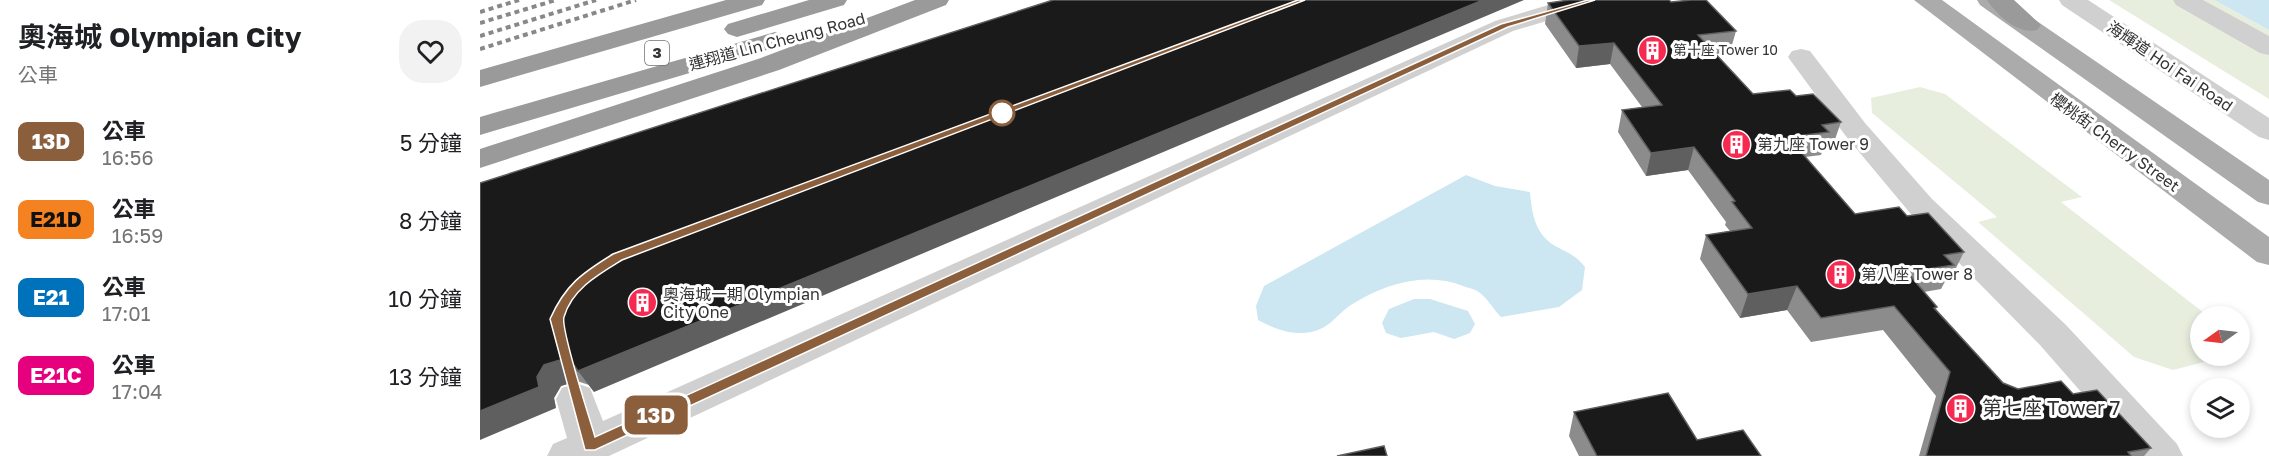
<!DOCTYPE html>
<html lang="zh-TW">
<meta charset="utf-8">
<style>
:root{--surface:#fff;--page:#f2f2f2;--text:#202124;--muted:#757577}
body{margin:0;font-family:"Golos Text","Noto Sans TC",sans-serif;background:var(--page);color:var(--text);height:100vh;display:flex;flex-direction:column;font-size:22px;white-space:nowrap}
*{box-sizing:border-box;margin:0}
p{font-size:20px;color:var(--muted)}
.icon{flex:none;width:33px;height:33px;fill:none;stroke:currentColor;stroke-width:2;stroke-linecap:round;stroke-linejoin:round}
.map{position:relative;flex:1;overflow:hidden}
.sheet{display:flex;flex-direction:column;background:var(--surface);width:480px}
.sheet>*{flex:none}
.badge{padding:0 12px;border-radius:9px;font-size:21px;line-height:39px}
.needle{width:39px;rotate:256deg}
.fabs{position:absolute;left:1710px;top:306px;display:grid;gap:12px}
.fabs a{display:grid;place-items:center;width:60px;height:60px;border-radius:50%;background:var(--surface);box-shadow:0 3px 9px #0003;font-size:30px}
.map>.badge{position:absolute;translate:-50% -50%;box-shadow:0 0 0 3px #fff}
.round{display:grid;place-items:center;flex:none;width:63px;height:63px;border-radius:24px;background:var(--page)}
.head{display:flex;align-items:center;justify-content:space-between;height:102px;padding:0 18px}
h1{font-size:28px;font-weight:700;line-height:45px}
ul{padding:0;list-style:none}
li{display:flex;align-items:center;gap:18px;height:78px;padding:0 18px}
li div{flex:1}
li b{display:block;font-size:22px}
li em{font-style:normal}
li .badge{min-width:66px;font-weight:700;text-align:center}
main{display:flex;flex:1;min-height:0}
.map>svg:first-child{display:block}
</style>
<main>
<section class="sheet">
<div class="head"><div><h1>奧海城 Olympian City</h1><p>公車</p></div><a class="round"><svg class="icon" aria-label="heart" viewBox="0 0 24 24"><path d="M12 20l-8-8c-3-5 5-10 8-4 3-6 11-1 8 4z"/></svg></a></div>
<ul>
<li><span class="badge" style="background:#8b5e3c;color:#fff">13D</span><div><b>公車</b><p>16:56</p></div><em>5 分鐘</em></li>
<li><span class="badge" style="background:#f58220;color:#111">E21D</span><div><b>公車</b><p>16:59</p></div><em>8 分鐘</em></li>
<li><span class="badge" style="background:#0072bc;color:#fff">E21</span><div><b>公車</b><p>17:01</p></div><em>10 分鐘</em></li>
<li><span class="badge" style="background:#e6007e;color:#fff">E21C</span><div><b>公車</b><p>17:04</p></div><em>13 分鐘</em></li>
</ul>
</section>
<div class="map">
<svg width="1789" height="456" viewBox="0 0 1789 456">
<rect width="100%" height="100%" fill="#fff"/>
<!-- green -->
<path fill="#e8eede" d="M 1629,0 L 1734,0 L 1789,30 L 1789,99 Z
M 1440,87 L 1465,94 L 1602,197 L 1581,202 L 1728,316 L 1720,316 L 1720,356 L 1747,356 L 1693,370 L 1654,357 L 1498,222 L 1517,217 L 1392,113 L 1391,98 Z"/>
<!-- water -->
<path fill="#cce7f1" d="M 1734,0 L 1789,0 L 1789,30 Z
M 986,175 L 1015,186 L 1050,192 C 1052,216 1056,237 1079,248 C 1091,254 1097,257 1105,267 L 1102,290 L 1079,307 L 1021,317 C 1014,310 1008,299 1000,293 C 996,289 988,288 983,286 C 945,271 904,284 871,305 C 857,314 852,326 835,331 C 815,337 794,329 778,320 L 776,306 L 784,286 Z
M 934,299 L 950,299 L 988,311 L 995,324 L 990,333 L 974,339 L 954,332 L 921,338 L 906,333 L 902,323 L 909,309 Z"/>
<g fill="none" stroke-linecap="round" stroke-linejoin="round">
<!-- minor -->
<path fill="#d0d0d0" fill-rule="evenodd" d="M 1085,0 L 1123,0 L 1120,5 L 1033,31 L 129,456 L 67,456 L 73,444 L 87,438 L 76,399 L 82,388 L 96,383 L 110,388 L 123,421 L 1015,21 Z
M 1579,0 L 1608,0 L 1789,118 L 1789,140 L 1779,137 L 1582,5 Z
M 1693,0 L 1723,0 L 1789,36 L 1789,55 L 1780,53 L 1696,5 Z
M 1321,49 L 1330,51 L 1385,123 L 1452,199 L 1586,325 L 1697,444 L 1703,456 L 1657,456 L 1560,345 L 1430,213 L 1365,135 L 1308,57 L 1312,51 Z"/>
<!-- major -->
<path fill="#ababab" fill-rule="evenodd" d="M 1434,0 L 1462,0 L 1789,237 L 1789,265 L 1777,262 Z
M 1497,0 L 1526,0 L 1789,180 L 1789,205 L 1778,202 L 1500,5 Z"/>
<!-- highway -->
<path fill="#9a9a9a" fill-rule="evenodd" d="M 246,0 L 285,0 L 282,5 L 0,87 L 0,70 Z
M 329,0 L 367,0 L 364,5 L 257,37 L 248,34 L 244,29 L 248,24 Z
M 435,0 L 469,0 L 466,5 L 299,70 L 0,168 L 0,149 L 281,58 Z
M 1507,0 L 1534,0 L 1561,25 L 1557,30 C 1538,35 1517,15 1507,0 Z
M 295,32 L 304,35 L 308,40 L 304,45 L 0,135 L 0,117 Z"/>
<!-- rail -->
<path stroke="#888" stroke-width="4" stroke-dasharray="5 4" stroke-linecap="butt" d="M 0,12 L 39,0
M 0,23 L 76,0
M 0,36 L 116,0
M 0,49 L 156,0"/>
</g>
<!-- wall -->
<path fill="#8c8c8c" d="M 1191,2 L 1256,31 L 1250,52 L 1236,54 L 1273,94 L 1316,96 L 1361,122 L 1353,145 L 1344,146 L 1341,155 L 1325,157 L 1375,214 L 1427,216 L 1484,252 L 1472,276 L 1468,276 L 1461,289 L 1444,292 L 1457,307 L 1456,309 L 1523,383 L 1538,389 L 1593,394 L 1671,448 L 1664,456 L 1439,456 L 1456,396 L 1403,330 L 1331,342 L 1307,310 L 1260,318 L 1220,259 L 1226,235 L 1250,231 L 1245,225 L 1246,222 L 1208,170 L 1166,176 L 1138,132 L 1142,110 L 1162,107 L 1130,64 L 1096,68 L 1065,24 L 1068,3 Z
M 0,183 L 114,392 L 109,385 L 97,381 L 81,386 L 74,398 L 76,408 Z
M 1094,412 L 1217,440 L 1281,456 L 1099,456 L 1089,436 Z"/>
<!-- shaded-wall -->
<path fill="#5f5f5f" d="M 1003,0 L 1044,0 L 114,392 L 98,371 Z
M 1134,43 L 1130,64 L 1096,68 L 1099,46 Z
M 1214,147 L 1208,170 L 1166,176 L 1171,153 Z
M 1317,286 L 1307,310 L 1260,318 L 1268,294 Z
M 80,360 L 97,381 L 81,386 L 74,398 L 76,408 L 0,440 L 0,411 L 57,377 L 64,365 Z"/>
<!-- building -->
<path fill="#1a1a1a" stroke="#5f5f5f" stroke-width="1.5" d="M 573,0 L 1003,0 L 98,371 L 94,365 L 80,360 L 64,365 L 57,377 L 59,387 L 0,411 L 0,183 Z
M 1089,0 L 1189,0 L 1191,2 L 1211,0 L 1226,0 L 1256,31 L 1218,35 L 1273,94 L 1310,90 L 1316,96 L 1333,94 L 1361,122 L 1342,125 L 1349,132 L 1308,137 L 1375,214 L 1419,207 L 1427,216 L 1448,213 L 1484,252 L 1464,255 L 1474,265 L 1427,272 L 1457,307 L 1454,308 L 1523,383 L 1538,389 L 1581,381 L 1593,394 L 1617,390 L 1671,448 L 1648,452 L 1651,456 L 1446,456 L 1470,372 L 1414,306 L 1341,318 L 1317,286 L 1268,294 L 1226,235 L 1272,228 L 1252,202 L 1255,201 L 1214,147 L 1171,153 L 1142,110 L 1182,105 L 1134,43 L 1099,46 L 1068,3 Z
M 1188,393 L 1217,440 L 1263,430 L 1281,456 L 1117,456 L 1094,412 Z
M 904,446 L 907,456 L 857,456 Z"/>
<!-- line -->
<path fill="#8b5e3c" stroke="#fff" stroke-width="1.5" d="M 818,0 L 825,0 L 142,260 C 119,274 92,289 84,317 C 80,328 110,419 115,437 L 1021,24 L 1108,0 L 1115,0 L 1028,27 L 115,450 L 105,450 L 70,319 C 85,285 102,273 133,254 Z"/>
<!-- icons -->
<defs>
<symbol id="building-disc" viewBox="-11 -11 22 22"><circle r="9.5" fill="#f62951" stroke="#fff"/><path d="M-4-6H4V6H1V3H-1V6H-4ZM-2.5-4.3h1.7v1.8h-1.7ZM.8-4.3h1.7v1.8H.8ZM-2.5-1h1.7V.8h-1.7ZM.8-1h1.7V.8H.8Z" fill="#fff"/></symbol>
</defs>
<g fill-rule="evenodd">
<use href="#building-disc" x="1156" y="34" width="33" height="33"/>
<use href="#building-disc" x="1240" y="128" width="33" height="33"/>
<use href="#building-disc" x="1344" y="258" width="33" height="33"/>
<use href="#building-disc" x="146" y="286" width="33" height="33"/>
<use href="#building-disc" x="1464" y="392" width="33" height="33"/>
</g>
<!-- markers -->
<circle fill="#fff" stroke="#8b5e3c" stroke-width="3" cx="522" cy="113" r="12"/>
<g text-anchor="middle" stroke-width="6" stroke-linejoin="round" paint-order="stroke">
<!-- far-poi labels -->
<g font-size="14" fill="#333" stroke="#fff" text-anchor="start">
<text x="1193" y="55">第十座 Tower 10</text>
</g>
<!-- shield labels -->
<rect fill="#fff" stroke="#707070" stroke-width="1.5" x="165" y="41" width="24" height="24" rx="4.5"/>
<g font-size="15" font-weight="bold" fill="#333">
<text x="177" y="58">3</text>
</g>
<!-- street labels -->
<g font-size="16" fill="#333" stroke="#fff">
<text transform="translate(297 41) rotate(-15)" y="6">連翔道 Lin Cheung Road</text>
<text transform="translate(1690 66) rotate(34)" y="6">海輝道 Hoi Fai Road</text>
<text transform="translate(1635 142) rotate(36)" y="6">櫻桃街 Cherry Street</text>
</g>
<!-- poi labels -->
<g font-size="16" fill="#333" stroke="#fff" text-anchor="start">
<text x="1277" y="150">第九座 Tower 9</text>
<text x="1381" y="280">第八座 Tower 8</text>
<text x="183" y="300">奧海城一期 Olympian<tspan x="183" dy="18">City One</tspan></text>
</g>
<!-- near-poi labels -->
<g font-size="20" fill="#333" stroke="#fff" text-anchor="start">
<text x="1502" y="415">第七座 Tower 7</text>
</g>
</g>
</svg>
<div class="fabs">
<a><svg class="needle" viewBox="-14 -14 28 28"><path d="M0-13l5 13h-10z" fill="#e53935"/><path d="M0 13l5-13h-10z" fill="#757577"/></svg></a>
<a><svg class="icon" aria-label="layers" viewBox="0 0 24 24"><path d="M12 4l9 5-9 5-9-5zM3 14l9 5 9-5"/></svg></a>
</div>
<b class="badge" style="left:176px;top:415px;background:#8b5e3c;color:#fff">13D</b>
</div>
</main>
